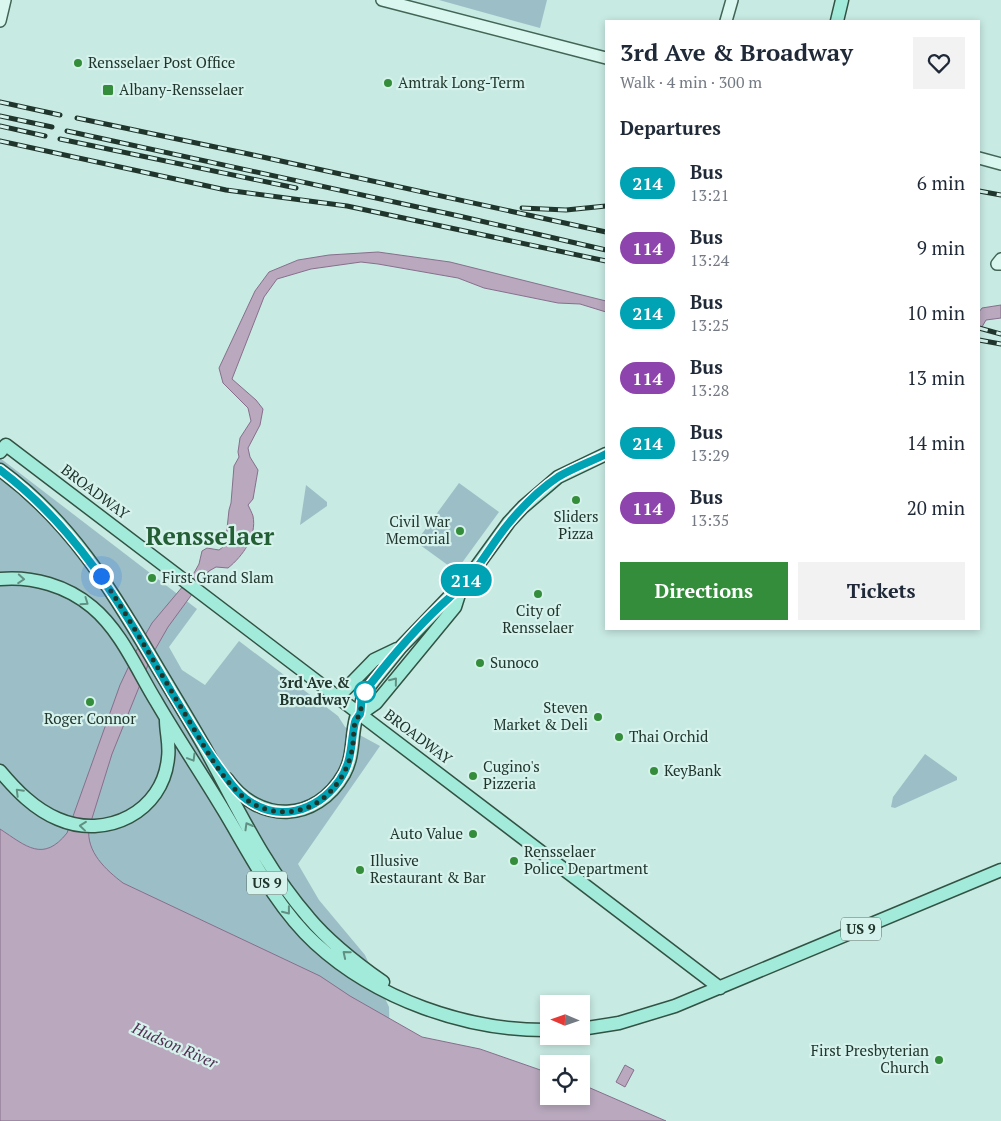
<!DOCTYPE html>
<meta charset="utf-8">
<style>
:root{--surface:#fff;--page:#f2f2f3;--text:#1f2937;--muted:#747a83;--accent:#348d3a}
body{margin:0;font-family:"PT Serif",serif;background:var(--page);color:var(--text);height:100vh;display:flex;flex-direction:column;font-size:19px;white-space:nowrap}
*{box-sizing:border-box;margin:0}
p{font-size:16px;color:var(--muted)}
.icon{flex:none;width:28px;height:28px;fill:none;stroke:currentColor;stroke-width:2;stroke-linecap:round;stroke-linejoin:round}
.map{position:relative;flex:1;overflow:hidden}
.sheet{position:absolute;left:605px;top:20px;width:375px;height:610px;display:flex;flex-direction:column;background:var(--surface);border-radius:0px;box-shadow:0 2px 8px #0003}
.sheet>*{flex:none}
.badge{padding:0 10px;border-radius:16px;font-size:18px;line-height:32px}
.needle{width:32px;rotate:272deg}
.controls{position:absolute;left:540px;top:995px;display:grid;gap:10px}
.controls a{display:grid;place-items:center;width:50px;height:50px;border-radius:0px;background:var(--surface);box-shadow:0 2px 8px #0003;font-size:25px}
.you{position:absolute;width:25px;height:25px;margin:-12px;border:4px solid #fff;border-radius:50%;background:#1a73e8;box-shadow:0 0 0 8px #1a73e833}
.map>.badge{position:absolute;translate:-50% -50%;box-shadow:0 0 0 2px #fff}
h2{padding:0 15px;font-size:19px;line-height:45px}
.round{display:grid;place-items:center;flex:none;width:52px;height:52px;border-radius:0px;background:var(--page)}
.overview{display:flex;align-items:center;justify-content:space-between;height:85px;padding:0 15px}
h1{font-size:24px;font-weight:700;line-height:38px}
.cta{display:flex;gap:10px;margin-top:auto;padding:10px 15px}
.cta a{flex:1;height:58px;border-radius:0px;background:var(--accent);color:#fff;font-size:20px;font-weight:700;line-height:58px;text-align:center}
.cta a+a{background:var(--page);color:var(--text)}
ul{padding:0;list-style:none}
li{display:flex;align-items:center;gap:15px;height:65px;padding:0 15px}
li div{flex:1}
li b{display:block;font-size:19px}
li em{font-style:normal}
li .badge{min-width:55px;font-weight:700;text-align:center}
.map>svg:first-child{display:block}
</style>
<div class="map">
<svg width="1001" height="1121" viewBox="0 0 1001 1121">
<rect width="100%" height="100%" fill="#c7eae2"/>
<!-- green -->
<path fill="#9cbfc7" d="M 439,0 L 547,0 L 540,28 Z
M 0,458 L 197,609 L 169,647 L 182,670 L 205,685 L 239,641 L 338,716 L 345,727 L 380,746 L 298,864 L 319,900 L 365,955 L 389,1007 L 390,1050 L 0,837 Z
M 459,483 L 499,512 L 456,571 L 416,542 Z
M 306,485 L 327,502 L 327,506 L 300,525 Z
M 925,754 L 957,777 L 957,780 L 895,808 L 891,807 L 893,797 Z"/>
<!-- water -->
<path fill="#b9a8be" stroke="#876f8c" d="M 378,252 L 450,262 L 606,301 L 606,312 L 580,304 L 558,303 L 484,288 L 458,278 L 378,264 L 361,262 L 311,269 L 277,279 L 264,297 L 232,379 L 256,400 L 263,409 L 260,425 L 248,448 L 250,457 L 258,470 L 253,499 L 248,505 C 250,509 252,513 253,516 C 257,536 243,556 228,568 L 216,567 L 209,571 L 168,627 L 152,655 L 112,754 L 89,828 C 86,852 106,870 123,883 L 320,976 L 350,996 L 422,1037 L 480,1049 L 549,1073 L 549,1096 L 581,1096 L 581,1084 L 666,1121 L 0,1121 L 0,829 C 26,846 43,863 67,833 L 120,685 L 135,653 L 152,623 L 194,573 L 199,564 L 202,551 L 207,548 L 219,550 L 223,547 L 226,538 L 229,510 L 231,503 L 234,466 L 239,457 L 238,452 L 240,438 L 251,421 L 248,408 L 223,383 L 219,368 L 255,291 L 269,272 L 298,260 L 329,255 Z
M 1001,305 L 1001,318 L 986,320 L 979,332 L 979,312 L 982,308 Z
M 625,1065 L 634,1070 L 625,1087 L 616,1082 Z"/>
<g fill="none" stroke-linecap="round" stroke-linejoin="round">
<defs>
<path id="secondary" d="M 382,0 L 606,58
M 0,21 L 5,0
M 726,21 L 732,0
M 979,158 L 1001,164
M 1001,259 L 997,264 L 1001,264"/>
<path id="primary" d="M 837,21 L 842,0
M 0,452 L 6,445 L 720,988
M 0,470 C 70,521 110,587 153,660 C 170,689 188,718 205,748 C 236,805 265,868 309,918 C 330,943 356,963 383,982
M 0,579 C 33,576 67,586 92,607 C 121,631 137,670 156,701 C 178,739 202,774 224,811 C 251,856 276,907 315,943 C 376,999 466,1031 549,1030
M 337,698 L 374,660 L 397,649
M 360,714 L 363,695 L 375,679 L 401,647 L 449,597 L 461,588 L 509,522 L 523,507 L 558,477 L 606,454
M 0,771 C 16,790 34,809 58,819 C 106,840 163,812 168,758 C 170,745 166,733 166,720
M 227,779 C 259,824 316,823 344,774 C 354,756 351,737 356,718 L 360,714 L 376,703 L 455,607 L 461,588
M 581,1029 L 619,1023 L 675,1006 L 1001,870"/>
</defs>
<!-- secondary casing -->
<use href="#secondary" stroke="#416656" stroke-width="14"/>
<!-- primary casing -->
<use href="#primary" stroke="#325243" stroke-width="15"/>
<!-- secondary -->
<use href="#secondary" stroke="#d9f6ef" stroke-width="11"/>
<!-- primary -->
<use href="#primary" stroke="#a2ead9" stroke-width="12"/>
<defs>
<path id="rail" d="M 0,102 L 60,115
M 0,116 L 52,127
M 77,118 L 244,153 L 606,232
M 0,126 L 45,136
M 67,131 L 459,216 L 606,250
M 60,139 L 296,188
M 0,141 L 226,190 L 347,206 L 606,261
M 979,191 L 1001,195
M 522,208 L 566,210 L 606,206
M 979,328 L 1001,334
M 979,340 L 1001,344"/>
</defs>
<!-- rail casing -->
<use href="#rail" stroke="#20362c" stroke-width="5"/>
<!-- rail -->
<use href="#rail" stroke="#d6f2ec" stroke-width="3" stroke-dasharray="9" stroke-linecap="butt"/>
</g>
<!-- one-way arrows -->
<defs><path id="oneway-chevron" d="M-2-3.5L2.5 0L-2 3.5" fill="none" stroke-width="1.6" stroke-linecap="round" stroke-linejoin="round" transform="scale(1.25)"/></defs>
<g stroke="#619082">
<use href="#oneway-chevron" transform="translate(21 579) rotate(4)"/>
<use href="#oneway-chevron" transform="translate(85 602) rotate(35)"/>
<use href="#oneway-chevron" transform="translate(394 681) rotate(-51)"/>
<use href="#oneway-chevron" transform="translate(192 758) rotate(59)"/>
<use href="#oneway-chevron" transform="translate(19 792) rotate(-135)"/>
<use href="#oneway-chevron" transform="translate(83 826) rotate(-174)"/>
<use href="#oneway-chevron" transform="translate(248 826) rotate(-120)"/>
<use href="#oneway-chevron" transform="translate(287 911) rotate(52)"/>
<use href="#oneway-chevron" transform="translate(346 954) rotate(-140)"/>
</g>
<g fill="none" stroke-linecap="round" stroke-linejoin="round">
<defs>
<path id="line" d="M 0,470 C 80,530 123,609 172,693 C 188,719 203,746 221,770 C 229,781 236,792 246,799 C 278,823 316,812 339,781 C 353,761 350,745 355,722 C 356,719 358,717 360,714 C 362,708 360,701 363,695 C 367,687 375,679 380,672 C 401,646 424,620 449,598 C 452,594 457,592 460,588 C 479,569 492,543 509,523 C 523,506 540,489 558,477 C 573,468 590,462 606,454"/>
</defs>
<!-- line casing -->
<use href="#line" stroke="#fff" stroke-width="11"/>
<!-- line -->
<use href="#line" stroke="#00a3b4" stroke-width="8"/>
<!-- walk -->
<path stroke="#20362c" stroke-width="5" stroke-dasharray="0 9" d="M 101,576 C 132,622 159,671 188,719 C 203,744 222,781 246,799 C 269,817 304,816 326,796 C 341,782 351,763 353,743 C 354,736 353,727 356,720 C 357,718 359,716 360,714 C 362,707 360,699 365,692"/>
</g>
<!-- markers -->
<g fill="#348d3a" stroke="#d6f2ec" stroke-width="2">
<circle cx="78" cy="63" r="5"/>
<circle cx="388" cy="83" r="5"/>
<rect x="102" y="84" width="12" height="12" rx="2.5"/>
<circle cx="576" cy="500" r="5"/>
<circle cx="460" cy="531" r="5"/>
<circle cx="152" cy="578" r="5"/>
<circle cx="538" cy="594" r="5"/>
<circle cx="480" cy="663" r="5"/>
<circle cx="90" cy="702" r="5"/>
<circle cx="598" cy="717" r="5"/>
<circle cx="619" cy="737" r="5"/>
<circle cx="654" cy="771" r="5"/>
<circle cx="473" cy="776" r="5"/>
<circle cx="473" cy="834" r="5"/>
<circle cx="514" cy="861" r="5"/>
<circle cx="360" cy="870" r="5"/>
<circle cx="939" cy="1060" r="5"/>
</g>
<circle fill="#fff" stroke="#00a3b4" stroke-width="2.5" cx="365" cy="692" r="10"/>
<g text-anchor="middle" stroke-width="4.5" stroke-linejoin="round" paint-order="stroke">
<!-- shield labels -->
<g fill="#d6f2ec" stroke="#576e66" stroke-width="1">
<rect x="247" y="871.5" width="40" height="23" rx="4"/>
<rect x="841" y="917.5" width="40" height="23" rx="4"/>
</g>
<g font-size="14" font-weight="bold" fill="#20362c">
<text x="267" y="888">US 9</text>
<text x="861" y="934">US 9</text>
</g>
<!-- poi labels -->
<g font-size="15" fill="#20362c" stroke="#d6f2ec" text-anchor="start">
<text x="88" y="68">Rensselaer Post Office</text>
<text x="398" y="88">Amtrak Long-Term</text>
<text x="119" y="95">Albany-Rensselaer</text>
<text x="576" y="522" text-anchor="middle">Sliders<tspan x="576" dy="17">Pizza</tspan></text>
<text x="450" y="527" text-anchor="end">Civil War<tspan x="450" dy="17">Memorial</tspan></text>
<text x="162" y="583">First Grand Slam</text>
<text x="538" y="616" text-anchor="middle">City of<tspan x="538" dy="17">Rensselaer</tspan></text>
<text x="490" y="668">Sunoco</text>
<text x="588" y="713" text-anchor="end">Steven<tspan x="588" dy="17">Market &amp; Deli</tspan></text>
<text x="90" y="724" text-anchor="middle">Roger Connor</text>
<text x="629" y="742">Thai Orchid</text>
<text x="483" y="772">Cugino's<tspan x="483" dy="17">Pizzeria</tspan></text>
<text x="664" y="776">KeyBank</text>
<text x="463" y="839" text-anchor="end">Auto Value</text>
<text x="524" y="857">Rensselaer<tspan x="524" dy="17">Police Department</tspan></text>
<text x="370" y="866">Illusive<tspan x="370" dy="17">Restaurant &amp; Bar</tspan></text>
<text x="929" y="1056" text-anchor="end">First Presbyterian<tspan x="929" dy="17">Church</tspan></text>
</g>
<!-- street labels -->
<g font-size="15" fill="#20362c" stroke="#d6f2ec">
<text transform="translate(95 492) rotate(37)" y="5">BROADWAY</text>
<text transform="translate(418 737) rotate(37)" y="5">BROADWAY</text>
</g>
<!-- stop labels -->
<g font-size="15" font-weight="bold" fill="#20362c" stroke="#d6f2ec" text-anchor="end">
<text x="350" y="688">3rd Ave &amp;<tspan x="350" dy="17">Broadway</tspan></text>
</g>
<!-- water labels -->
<g font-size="16" font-style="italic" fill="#543154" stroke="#d6f2ec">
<text transform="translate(175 1045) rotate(24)" y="6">Hudson River</text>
</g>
<!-- town labels -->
<g font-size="25" font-weight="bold" fill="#245e34" stroke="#d6f2ec">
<text x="210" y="545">Rensselaer</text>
</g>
</g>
</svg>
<div class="controls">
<a><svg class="needle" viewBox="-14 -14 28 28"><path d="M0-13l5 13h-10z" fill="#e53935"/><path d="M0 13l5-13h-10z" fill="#747a83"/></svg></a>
<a><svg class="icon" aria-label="locate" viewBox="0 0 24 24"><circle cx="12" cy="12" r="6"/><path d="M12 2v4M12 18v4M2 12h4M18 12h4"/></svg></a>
</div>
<div class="you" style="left:101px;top:576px"></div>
<b class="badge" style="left:466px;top:580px;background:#00a3b4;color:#fff">214</b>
<section class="sheet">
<div class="overview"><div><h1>3rd Ave &amp; Broadway</h1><p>Walk · 4 min · 300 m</p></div><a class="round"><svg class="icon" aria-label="heart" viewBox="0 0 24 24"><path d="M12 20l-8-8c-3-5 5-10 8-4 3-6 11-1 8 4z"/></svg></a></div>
<h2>Departures</h2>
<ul>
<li><span class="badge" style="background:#00a3b4;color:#fff">214</span><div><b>Bus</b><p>13:21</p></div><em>6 min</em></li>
<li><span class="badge" style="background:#8e44ad;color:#fff">114</span><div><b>Bus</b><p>13:24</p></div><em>9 min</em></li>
<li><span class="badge" style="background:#00a3b4;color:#fff">214</span><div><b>Bus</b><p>13:25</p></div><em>10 min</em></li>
<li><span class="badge" style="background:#8e44ad;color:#fff">114</span><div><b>Bus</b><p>13:28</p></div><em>13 min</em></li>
<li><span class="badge" style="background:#00a3b4;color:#fff">214</span><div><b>Bus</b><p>13:29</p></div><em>14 min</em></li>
<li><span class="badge" style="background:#8e44ad;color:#fff">114</span><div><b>Bus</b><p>13:35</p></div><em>20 min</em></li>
</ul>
<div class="cta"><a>Directions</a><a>Tickets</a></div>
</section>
</div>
